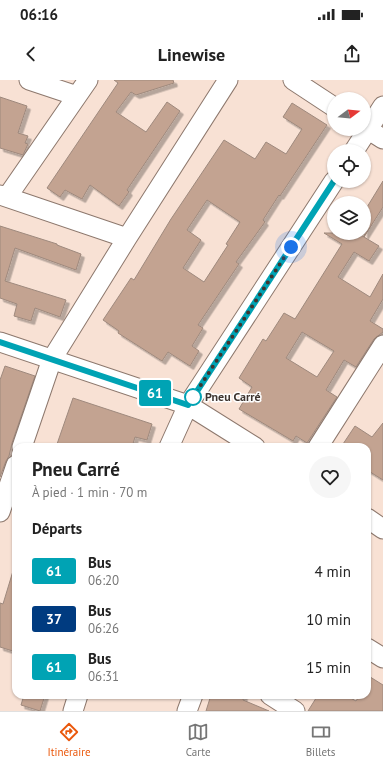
<!DOCTYPE html>
<html lang="fr">
<meta charset="utf-8">
<style>
:root{--surface:#fff;--page:#f6f6f6;--text:#222;--muted:#767676;--line:#e0e0e0;--accent:#ea580c}
body{margin:0;font-family:"PT Sans",sans-serif;background:var(--page);color:var(--text);height:100vh;display:flex;flex-direction:column;font-size:15px;white-space:nowrap}
*{box-sizing:border-box;margin:0}
p{font-size:13px;color:var(--muted)}
.icon{flex:none;width:22px;height:22px;fill:none;stroke:currentColor;stroke-width:2;stroke-linecap:round;stroke-linejoin:round}
.map{position:relative;flex:1;overflow:hidden}
.sheet{position:absolute;left:12px;top:363px;width:359px;height:256px;display:flex;flex-direction:column;background:var(--surface);border-radius:12px;box-shadow:0 1px 3px #0004}
.sheet>*{flex:none}
.badge{padding:0 8px;border-radius:3px;font-size:14px;line-height:26px}
.needle{width:26px;rotate:74deg}
.fabs{position:absolute;left:327px;top:12px;display:grid;gap:8px}
.fabs a{display:grid;place-items:center;width:44px;height:44px;border-radius:50%;background:var(--surface);box-shadow:0 1px 3px #0004;font-size:20px}
.you{position:absolute;width:20px;height:20px;margin:-10px;border:3px solid #fff;border-radius:50%;background:#1a73e8;box-shadow:0 0 0 6px #1a73e833}
.map>.badge{position:absolute;translate:-50% -50%;box-shadow:0 0 0 2px #fff}
h2{padding:0 20px;font-size:15px;line-height:36px}
.round{display:grid;place-items:center;flex:none;width:42px;height:42px;border-radius:21px;background:var(--page)}
.head{display:flex;align-items:center;justify-content:space-between;height:68px;padding:0 20px}
h1{font-size:19px;font-weight:600;line-height:30px}
ul{padding:0;list-style:none}
li{display:flex;align-items:center;gap:12px;height:48px;padding:0 20px}
li div{flex:1}
li b{display:block;font-size:15px}
li em{font-style:normal}
li .badge{min-width:44px;font-weight:700;text-align:center}
.status{display:flex;justify-content:space-between;align-items:center;height:28px;padding:0 20px;background:var(--surface);direction:ltr}
.status svg{height:11px;fill:currentColor}
header{display:flex;justify-content:space-between;align-items:center;height:52px;padding:0 20px;background:var(--surface);font-size:18px;font-weight:600}
.tab-bar{display:flex;justify-content:space-around;align-items:center;height:56px;border-top:1px solid var(--line);background:var(--surface);font-size:11px;color:var(--muted)}
.tab-bar a{display:grid;justify-items:center;gap:2px}
.tab-bar .on{color:var(--accent)}
.map>svg:first-child{display:block}
</style>
<div class="status"><b>06:16</b><svg viewBox="0 0 49 12"><path d="M0 12V9h3v3zM5 12V6h3v6zM10 12V3h3v9zM15 12V0h3v12zM26 1h20v11H26zM47 4h2v5h-2z"/></svg></div>
<header><svg class="icon" aria-label="back" viewBox="0 0 24 24"><path d="M15 5l-7 7 7 7"/></svg>Linewise<svg class="icon" aria-label="share" viewBox="0 0 24 24"><path d="M12 15V3M7 8l5-5 5 5M5 13v7h14v-7"/></svg></header>
<div class="map">
<svg width="383" height="631" viewBox="0 0 383 631">
<defs>
<filter id="shadow"><feDropShadow dx="3.5" dy="3.5" stdDeviation="0" flood-color="#0004"/></filter>
</defs>
<rect width="100%" height="100%" fill="#f8e1d4"/>
<!-- building -->
<path fill="#c3a391" stroke="#9e897d" fill-rule="evenodd" filter="url(#shadow)" d="M 114,0 L 173,0 L 174,3 L 136,15 L 131,12 L 116,32 L 146,52 L 167,22 L 180,31 L 127,110 L 129,112 L 119,126 L 90,105 L 82,119 L 65,110 L 60,117 L 47,108 L 118,3 Z
M 0,17 L 27,26 L 18,53 L 28,56 L 25,63 L 28,64 L 23,75 L 0,68 Z
M 292,23 L 327,45 L 280,116 L 279,115 L 263,140 L 265,142 L 236,182 L 239,184 L 198,245 L 203,248 L 192,266 L 199,271 L 190,286 L 168,272 L 162,281 L 118,253 L 119,251 L 103,240 L 131,198 L 134,200 L 171,139 L 224,60 L 255,79 L 266,62 L 286,74 L 302,49 L 283,37 ZM 207,120 L 240,142 L 226,164 L 228,165 L 204,202 L 183,188 L 201,160 L 187,150 Z
M 383,101 L 383,127 L 364,157 L 379,166 L 369,181 L 354,172 L 338,197 L 370,217 L 383,194 L 383,219 L 370,241 L 383,249 L 383,252 L 374,259 L 356,287 L 344,280 L 326,310 L 337,317 L 307,363 L 296,356 L 293,361 L 239,329 L 252,307 L 239,298 L 263,259 L 266,261 L 284,233 L 295,239 L 342,164 L 324,153 L 358,153 L 364,157 L 364,132 ZM 302,252 L 334,271 L 317,297 L 286,278 Z
M 0,146 L 57,164 L 57,165 L 81,174 L 76,190 L 15,168 L 5,201 L 66,220 L 60,237 L 35,228 L 31,241 L 14,236 L 17,224 L 0,218 Z
M 5,286 L 35,296 L 12,363 L 9,376 L 6,381 L 0,397 L 0,300 Z
M 73,318 L 152,344 L 147,360 L 135,357 L 132,367 L 56,367 Z
M 383,343 L 383,400 L 367,390 L 367,367 L 341,367 L 355,346 L 372,357 Z
M 13,491 L 16,491 L 16,572 L 0,567 L 0,523 L 3,524 Z
M 367,595 L 383,605 L 383,631 L 308,631 L 318,615 L 345,615 L 356,621 L 360,615 L 367,615 Z
M 24,615 L 45,615 L 40,631 L 21,625 Z
M 211,615 L 244,615 L 243,620 L 269,631 L 206,631 Z"/>
<g fill="none" stroke-linecap="round" stroke-linejoin="round">
<defs>
<path id="minor" d="M 29,0 L 77,16
M 293,0 L 334,27
M 364,47 L 383,59
M 354,71 L 383,26
M 0,115 L 127,158
M 7,117 L 88,0
M 0,262 L 188,325 L 255,367
M 22,367 L 52,279 L 127,158 L 228,0
M 169,367 L 188,325 L 334,101
M 318,367 L 383,265
M 0,432 L 16,385
M 367,438 L 383,449
M 367,568 L 383,578
M 270,615 L 295,631
M 73,631 L 78,615
M 187,631 L 193,615"/>
</defs>
<!-- minor casing -->
<use href="#minor" stroke="#8d786d" stroke-width="21"/>
<!-- minor -->
<use href="#minor" stroke="#fff" stroke-width="19"/>
</g>
<g fill="none" stroke-linecap="round" stroke-linejoin="round">
<defs>
<path id="line" d="M 0,262 L 188,325 L 334,101"/>
</defs>
<!-- line casing -->
<use href="#line" stroke="#fff" stroke-width="9"/>
<!-- line -->
<use href="#line" stroke="#00a3b4" stroke-width="6"/>
<!-- walk -->
<path stroke="#3e3530" stroke-width="4" stroke-dasharray="0 7.2" d="M 193,317 L 291,167"/>
</g>
<!-- markers -->
<circle fill="#fff" stroke="#00a3b4" stroke-width="2" cx="193" cy="317" r="8"/>
<g text-anchor="middle" stroke-width="3" stroke-linejoin="round" paint-order="stroke">
<!-- stop labels -->
<g font-size="12" font-weight="bold" fill="#3e3530" stroke="#fff" text-anchor="start">
<text x="205" y="321">Pneu Carré</text>
</g>
</g>
</svg>
<div class="fabs">
<a><svg class="needle" viewBox="-14 -14 28 28"><path d="M0-13l5 13h-10z" fill="#e53935"/><path d="M0 13l5-13h-10z" fill="#767676"/></svg></a>
<a><svg class="icon" aria-label="locate" viewBox="0 0 24 24"><circle cx="12" cy="12" r="6"/><path d="M12 2v4M12 18v4M2 12h4M18 12h4"/></svg></a>
<a><svg class="icon" aria-label="layers" viewBox="0 0 24 24"><path d="M12 4l9 5-9 5-9-5zM3 14l9 5 9-5"/></svg></a>
</div>
<div class="you" style="left:291px;top:167px"></div>
<b class="badge" style="left:155px;top:313px;background:#00a3b4;color:#fff">61</b>
<section class="sheet">
<div class="head"><div><h1>Pneu Carré</h1><p>À pied · 1 min · 70 m</p></div><a class="round"><svg class="icon" aria-label="heart" viewBox="0 0 24 24"><path d="M12 20l-8-8c-3-5 5-10 8-4 3-6 11-1 8 4z"/></svg></a></div>
<h2>Départs</h2>
<ul>
<li><span class="badge" style="background:#00a3b4;color:#fff">61</span><div><b>Bus</b><p>06:20</p></div><em>4 min</em></li>
<li><span class="badge" style="background:#003b80;color:#fff">37</span><div><b>Bus</b><p>06:26</p></div><em>10 min</em></li>
<li><span class="badge" style="background:#00a3b4;color:#fff">61</span><div><b>Bus</b><p>06:31</p></div><em>15 min</em></li>
</ul>
</section>
</div>
<nav class="tab-bar">
<a class="on"><svg class="icon" aria-label="directions" viewBox="0 0 24 24"><path d="M12 3l9 9-9 9-9-9zM9 14v-3h6M13 9l2 2-2 2"/></svg>Itinéraire</a>
<a><svg class="icon" aria-label="map" viewBox="0 0 24 24"><path d="M3 6l6-2 6 2 6-2v14l-6 2-6-2-6 2zM9 4v14M15 6v14"/></svg>Carte</a>
<a><svg class="icon" aria-label="tickets" viewBox="0 0 24 24"><path d="M3 7h18v10H3zM15 7v10"/></svg>Billets</a>
</nav>
